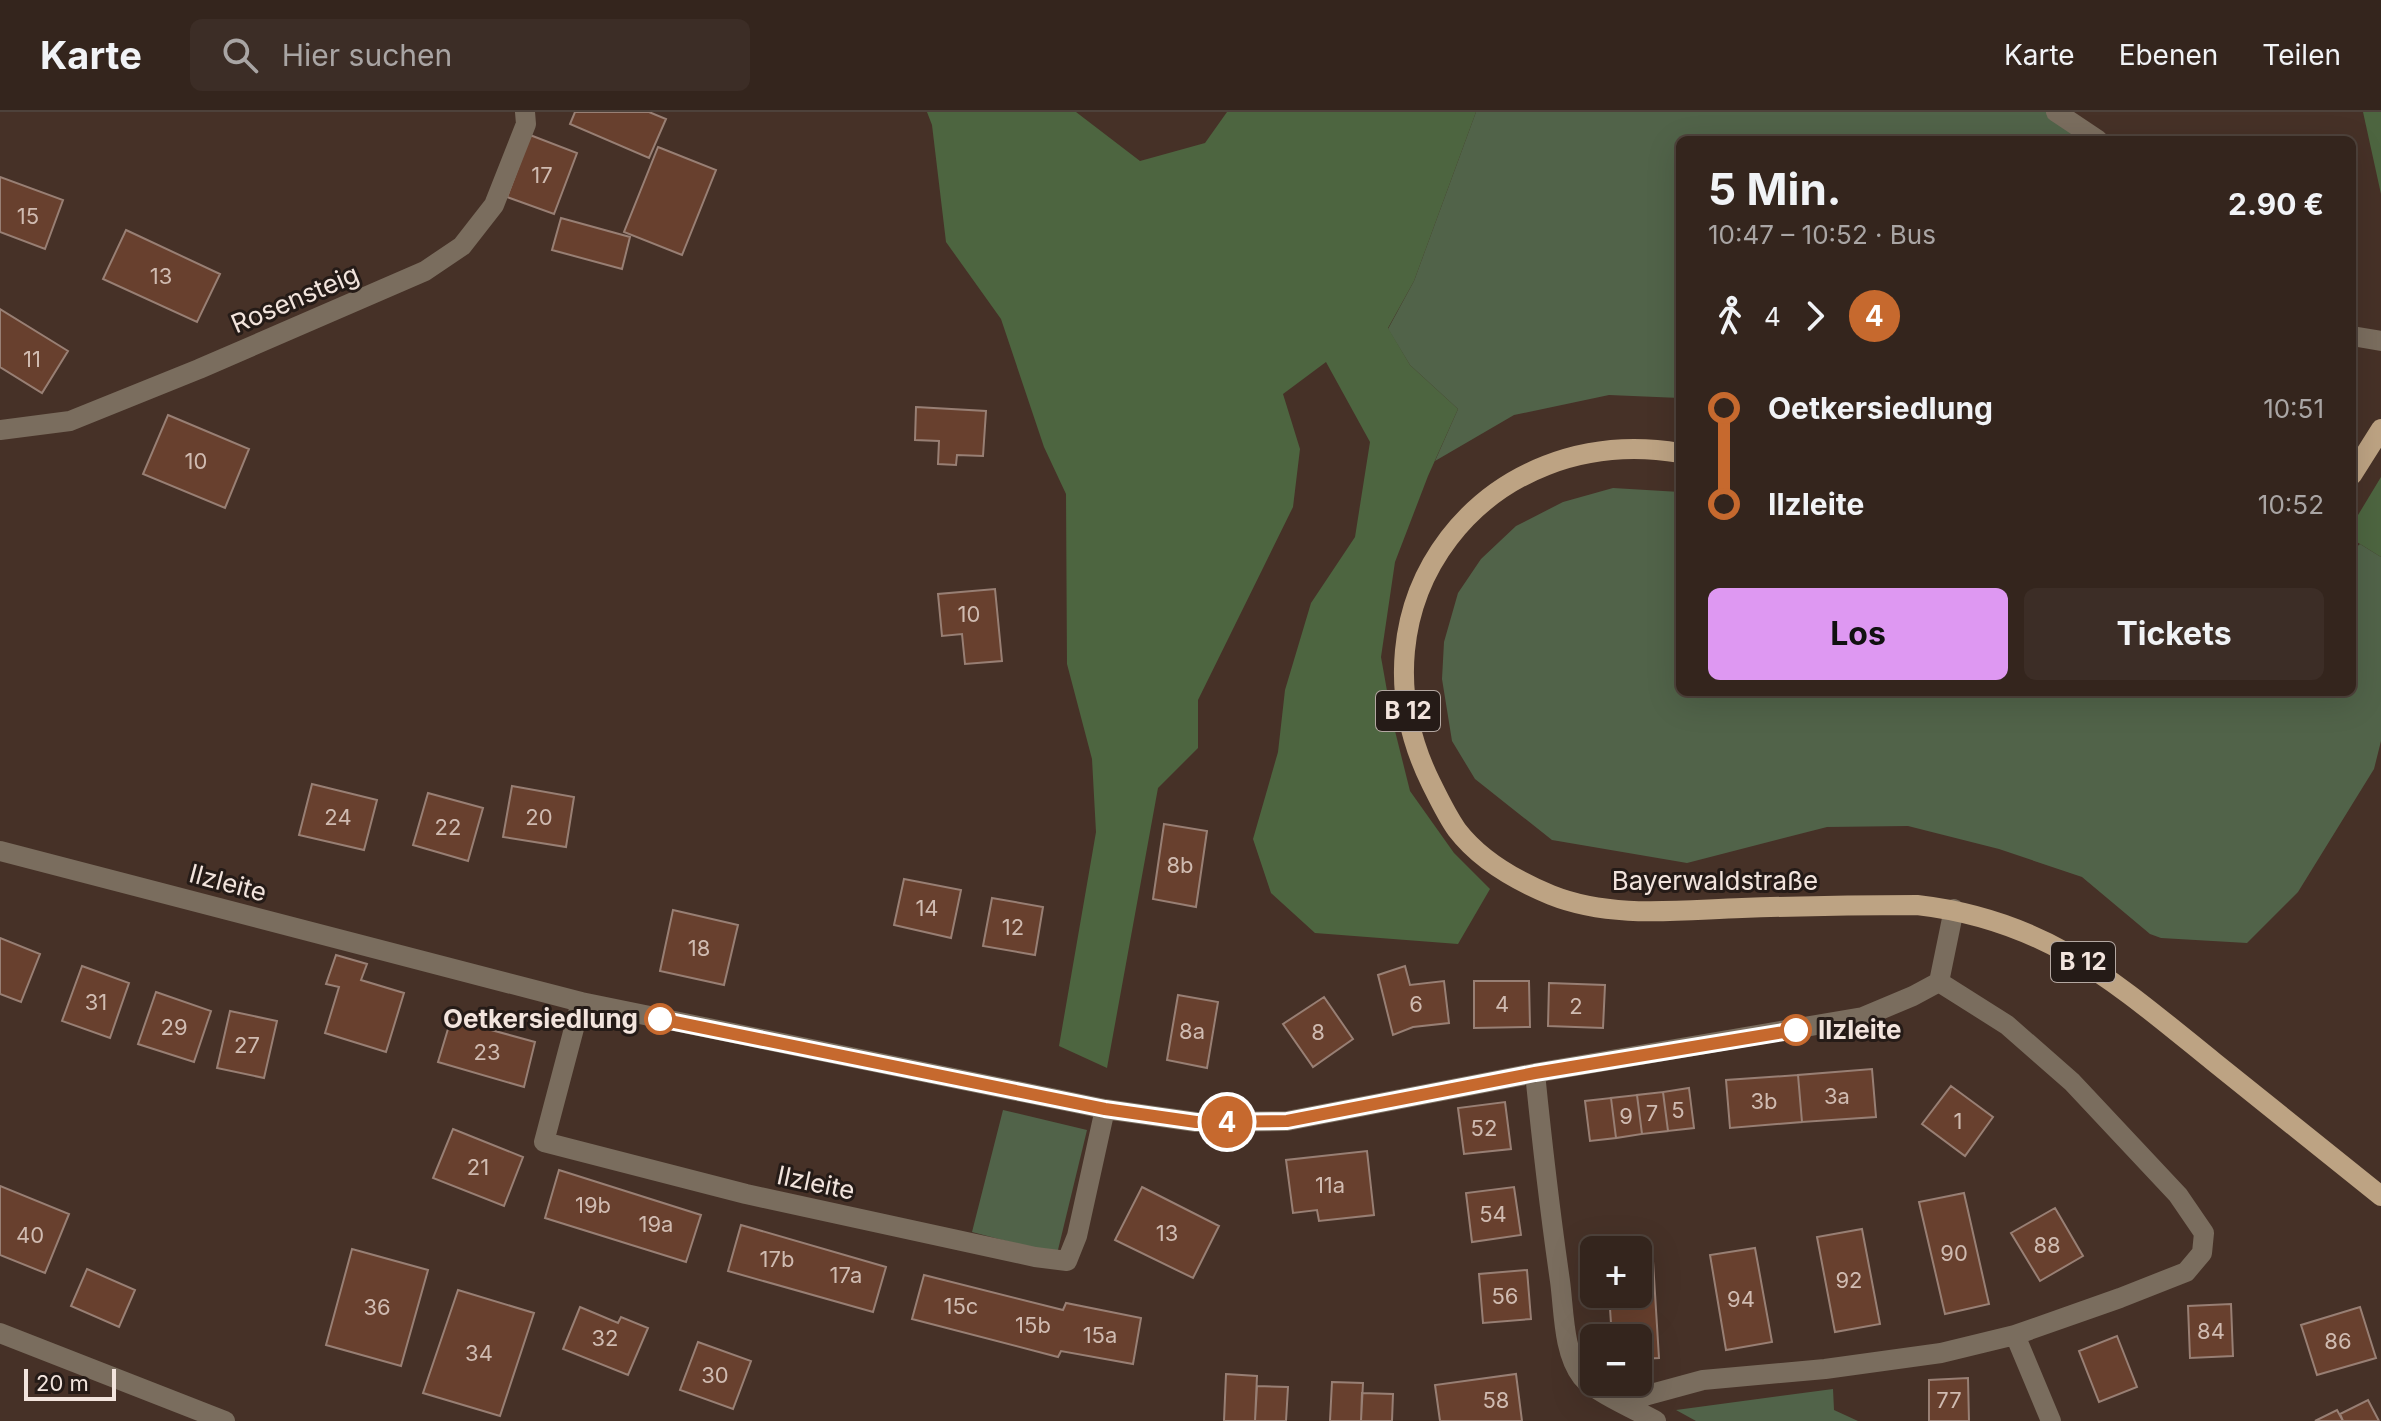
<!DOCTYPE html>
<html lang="de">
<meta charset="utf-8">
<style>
:root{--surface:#34251d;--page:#3c2d26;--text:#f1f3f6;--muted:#a9a5a4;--line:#4e423b;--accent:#de98f2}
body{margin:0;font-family:Inter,sans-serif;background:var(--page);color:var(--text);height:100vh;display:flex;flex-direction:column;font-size:30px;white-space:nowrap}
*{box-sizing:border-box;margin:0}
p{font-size:26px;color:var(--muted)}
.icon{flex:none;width:44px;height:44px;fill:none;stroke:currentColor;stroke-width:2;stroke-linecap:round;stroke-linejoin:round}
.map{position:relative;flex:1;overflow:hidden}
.side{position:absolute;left:1676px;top:24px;width:680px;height:560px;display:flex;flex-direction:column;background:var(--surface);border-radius:12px;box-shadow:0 8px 32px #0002,0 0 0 2px var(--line)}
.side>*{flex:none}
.badge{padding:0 16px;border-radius:26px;font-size:28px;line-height:52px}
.tools{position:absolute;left:1580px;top:1124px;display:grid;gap:16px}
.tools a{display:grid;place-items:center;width:72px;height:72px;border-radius:12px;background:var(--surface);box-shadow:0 8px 32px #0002,0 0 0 2px var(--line);font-size:40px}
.scale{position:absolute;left:24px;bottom:20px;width:92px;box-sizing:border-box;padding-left:8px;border:4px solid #f2e4dd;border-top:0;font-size:22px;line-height:28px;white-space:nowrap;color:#f2e4dd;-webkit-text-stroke:6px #251b17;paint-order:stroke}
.map>.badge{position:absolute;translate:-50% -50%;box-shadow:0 0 0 4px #fff}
.legs{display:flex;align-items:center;gap:12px;height:88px;padding:0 32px;font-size:26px}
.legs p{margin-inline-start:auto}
.headline{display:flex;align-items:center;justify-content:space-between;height:136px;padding:0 32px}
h1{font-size:44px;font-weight:700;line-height:60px}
.cta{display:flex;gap:16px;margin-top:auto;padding:16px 32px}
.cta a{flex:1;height:92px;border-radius:12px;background:var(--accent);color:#111;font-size:32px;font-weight:700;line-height:92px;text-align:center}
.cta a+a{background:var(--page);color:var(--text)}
ul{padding:0 32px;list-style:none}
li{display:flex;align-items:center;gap:28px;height:96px;font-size:30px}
li i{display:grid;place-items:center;width:12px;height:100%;margin:0 10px;background:currentColor}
li i::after{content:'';width:20px;height:20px;margin:-10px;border:6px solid;border-radius:50%;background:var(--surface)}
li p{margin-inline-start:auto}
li:first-child i{background:linear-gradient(#0000 50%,currentColor 0)}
li:last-child i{background:linear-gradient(currentColor 50%,#0000 0)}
header{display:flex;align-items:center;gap:48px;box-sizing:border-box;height:112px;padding:0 40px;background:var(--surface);border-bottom:2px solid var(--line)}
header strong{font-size:38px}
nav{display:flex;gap:44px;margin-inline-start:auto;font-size:28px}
.search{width:560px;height:72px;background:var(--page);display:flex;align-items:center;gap:20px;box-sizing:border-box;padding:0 28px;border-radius:12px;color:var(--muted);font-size:30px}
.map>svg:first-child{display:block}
</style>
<header>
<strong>Karte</strong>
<div class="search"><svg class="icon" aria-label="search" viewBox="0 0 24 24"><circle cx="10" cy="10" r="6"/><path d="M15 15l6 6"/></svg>Hier suchen</div>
<nav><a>Karte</a><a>Ebenen</a><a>Teilen</a></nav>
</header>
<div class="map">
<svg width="2381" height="1309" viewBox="0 0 2381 1309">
<rect width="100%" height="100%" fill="#463127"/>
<!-- green -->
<path fill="#516349" d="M 1476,0 L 2057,0 L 2099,28 L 1680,28 L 1680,286 L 1609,283 L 1514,303 L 1435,349 L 1458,297 L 1410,253 L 1388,217 L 1414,169 Z
M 1613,376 L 1680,380 L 1680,580 L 2352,580 L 2352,439 L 2360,432 L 2381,445 L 2381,629 L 2374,657 L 2298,780 L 2247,831 L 2161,826 L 2150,822 L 2082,765 L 1999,737 L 1908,714 L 1827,715 L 1687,751 L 1552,728 L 1475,667 L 1452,629 L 1442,567 L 1444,530 L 1458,481 L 1481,447 L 1516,414 L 1563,390 Z
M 1003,998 L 1087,1018 L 1057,1142 L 972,1120 Z
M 1833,1277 L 1834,1298 L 1858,1309 L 1696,1309 L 1676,1298 Z"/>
<!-- forest -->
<path fill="#4d6540" d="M 927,0 L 1076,0 L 1140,49 L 1205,31 L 1227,0 L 1476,0 L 1414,169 L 1388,216 L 1410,253 L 1458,297 L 1428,364 L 1395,450 L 1381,545 L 1392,607 L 1410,679 L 1454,741 L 1490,777 L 1458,832 L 1315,821 L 1271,781 L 1253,727 L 1278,640 L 1285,578 L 1311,491 L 1355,425 L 1370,330 L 1326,250 L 1283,282 L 1300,337 L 1293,395 L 1198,588 L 1198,636 L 1158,676 L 1107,956 L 1059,934 L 1096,720 L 1092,647 L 1067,552 L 1066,382 L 1044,335 L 1001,207 L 946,130 L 932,13 Z
M 2363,0 L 2381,0 L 2381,82 Z
M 2381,365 L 2381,445 L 2352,427 L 2352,413 Z"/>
<!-- building -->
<path fill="#68402e" stroke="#987f74" stroke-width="2" d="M 575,0 L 649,0 L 666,7 L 649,46 L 570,12 Z
M 530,23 L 577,41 L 554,102 L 507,85 Z
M 658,35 L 716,58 L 682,143 L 624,120 Z
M 0,65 L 63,88 L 45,137 L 0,120 Z
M 561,106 L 630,125 L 622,157 L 552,138 Z
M 126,118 L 220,162 L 197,210 L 103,167 Z
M 0,197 L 68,239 L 42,281 L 0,255 Z
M 916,295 L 986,299 L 983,344 L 957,343 L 956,353 L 938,352 L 939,329 L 915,328 Z
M 168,303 L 249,337 L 225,396 L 143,362 Z
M 995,477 L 1002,549 L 965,552 L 962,522 L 942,524 L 938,482 Z
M 312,672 L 377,688 L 364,738 L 299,723 Z
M 512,674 L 574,685 L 566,735 L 503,725 Z
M 428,681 L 483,696 L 468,749 L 413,733 Z
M 1164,712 L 1207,719 L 1196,795 L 1153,787 Z
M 904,767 L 961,778 L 951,826 L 894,813 Z
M 992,786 L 1043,795 L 1035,843 L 983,834 Z
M 673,798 L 738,813 L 724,873 L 660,859 Z
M 0,826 L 40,842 L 21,890 L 0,882 Z
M 336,843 L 367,852 L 361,868 L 404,881 L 386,940 L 325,921 L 339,875 L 326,872 Z
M 82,854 L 129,871 L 110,926 L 62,909 Z
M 1405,854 L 1410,873 L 1444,869 L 1449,911 L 1413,915 L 1393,923 L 1378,863 Z
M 1474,869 L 1529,869 L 1530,915 L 1474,916 Z
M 1549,871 L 1605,873 L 1603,916 L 1548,914 Z
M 156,880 L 211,899 L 194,950 L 138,932 Z
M 1178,883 L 1218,890 L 1207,956 L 1167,948 Z
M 1324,885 L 1353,927 L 1313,955 L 1283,912 Z
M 230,899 L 277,909 L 264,966 L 217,956 Z
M 451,907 L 535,930 L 524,975 L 438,950 Z
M 1872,957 L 1876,1005 L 1802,1010 L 1798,963 Z
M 1798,963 L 1802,1010 L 1730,1016 L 1726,968 Z
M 1951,974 L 1993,1005 L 1965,1044 L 1922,1012 Z
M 1689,976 L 1694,1016 L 1668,1019 L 1663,980 Z
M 1663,980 L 1668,1019 L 1642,1022 L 1637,983 Z
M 1637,983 L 1642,1022 L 1616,1026 L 1611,986 Z
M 1611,986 L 1616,1026 L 1590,1029 L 1585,989 Z
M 1505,990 L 1511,1037 L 1464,1042 L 1458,996 Z
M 453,1017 L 523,1045 L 504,1094 L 433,1066 Z
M 1367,1039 L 1374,1103 L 1319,1109 L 1317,1098 L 1293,1101 L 1286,1048 Z
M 559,1058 L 701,1103 L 686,1150 L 545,1106 Z
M 0,1074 L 69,1102 L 45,1161 L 0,1143 Z
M 1142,1075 L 1219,1114 L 1193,1166 L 1115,1128 Z
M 1514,1075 L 1521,1123 L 1472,1130 L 1466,1081 Z
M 1964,1081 L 1989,1192 L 1945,1202 L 1919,1090 Z
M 2055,1096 L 2083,1144 L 2040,1169 L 2011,1121 Z
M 741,1113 L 886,1155 L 873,1200 L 728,1159 Z
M 1862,1117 L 1880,1212 L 1835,1220 L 1817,1125 Z
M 1652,1133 L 1659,1246 L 1638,1247 L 1638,1226 L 1612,1226 L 1609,1182 L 1638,1182 L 1638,1138 L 1607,1138 L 1607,1136 Z
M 1755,1136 L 1772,1230 L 1726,1238 L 1710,1143 Z
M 352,1137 L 428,1158 L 401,1254 L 326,1233 Z
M 87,1157 L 135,1178 L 119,1215 L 71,1194 Z
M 1527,1158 L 1531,1207 L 1483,1211 L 1479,1162 Z
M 924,1163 L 1063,1198 L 1066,1191 L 1141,1206 L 1133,1252 L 1061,1239 L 1058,1245 L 912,1207 Z
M 458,1178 L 534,1201 L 500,1304 L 423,1281 Z
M 2231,1192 L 2233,1244 L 2190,1246 L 2188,1194 Z
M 580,1195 L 618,1211 L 621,1205 L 648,1216 L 628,1263 L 563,1237 Z
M 2360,1195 L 2376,1246 L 2317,1263 L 2301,1213 Z
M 2117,1224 L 2137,1275 L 2099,1290 L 2079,1239 Z
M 698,1230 L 751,1249 L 733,1297 L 680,1278 Z
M 1226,1262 L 1257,1264 L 1255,1309 L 1224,1309 Z
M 1516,1262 L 1522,1309 L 1440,1309 L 1435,1273 Z
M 1968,1266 L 1969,1309 L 1929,1309 L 1929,1268 Z
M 1332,1270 L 1363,1271 L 1361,1309 L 1330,1309 Z
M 1257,1274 L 1288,1275 L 1286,1309 L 1255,1309 Z
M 1362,1281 L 1393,1282 L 1392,1309 L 1361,1309 Z
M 2368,1288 L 2379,1309 L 2343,1309 L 2340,1302 Z
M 2337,1298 L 2343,1309 L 2315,1309 Z"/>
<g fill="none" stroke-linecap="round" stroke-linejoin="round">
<!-- minor -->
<path stroke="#7a6d5e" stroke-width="20" d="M 2056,0 L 2098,28
M 2352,224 L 2381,229
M 0,318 L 70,309 L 199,257 L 425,159 L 462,134 L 494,93 L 526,12 L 525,0
M 0,739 L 581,890 L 1105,997 L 1196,1010 L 1287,1009 L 1535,961 L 1863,905 L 1913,884 L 1939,870 L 1954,797
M 581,890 L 544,1030 L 746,1082 L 1035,1145 L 1067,1149 L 1077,1124 L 1105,997
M 1535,961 C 1542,1030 1550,1100 1560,1169 C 1564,1198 1563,1241 1582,1265 C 1593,1279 1638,1299 1656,1309
M 0,1221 L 225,1309
M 2015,1223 L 2051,1309
M 1622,1290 L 1703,1268 L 1825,1257 L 1941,1241 L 2015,1223 L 2120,1186 L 2186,1160 L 2202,1141 L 2204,1121 L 2178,1083 L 2072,970 L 2007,913 L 1939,870"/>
<!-- major -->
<path stroke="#bda383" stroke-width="20" d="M 1680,341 C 1485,308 1342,491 1431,671 C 1439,687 1447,704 1457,718 C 1480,748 1517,769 1551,783 C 1611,807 1678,798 1742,796 C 1800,794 1859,793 1917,793 C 2048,808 2116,871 2214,950 C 2270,995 2325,1039 2381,1084
M 2352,363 L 2381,317"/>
</g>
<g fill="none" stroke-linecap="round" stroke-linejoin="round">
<defs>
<path id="line-1" d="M 660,907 L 1105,997 L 1196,1010 L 1287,1009 L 1535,961 L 1796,918"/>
</defs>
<!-- line-1 casing -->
<use href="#line-1" stroke="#fff" stroke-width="18"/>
<!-- line-1 -->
<use href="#line-1" stroke="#c6692e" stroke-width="12"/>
</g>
<!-- markers -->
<g fill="#fff" stroke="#c6692e" stroke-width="4">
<circle cx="660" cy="907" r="14"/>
<circle cx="1796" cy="918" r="14"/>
</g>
<g text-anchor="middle" stroke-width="6" stroke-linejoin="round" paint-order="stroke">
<!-- number labels -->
<g font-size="22" fill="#d0bbb1">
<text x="542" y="71">17</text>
<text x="28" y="112">15</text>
<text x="161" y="172">13</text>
<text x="32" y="255">11</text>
<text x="196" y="357">10</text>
<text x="969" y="510">10</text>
<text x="338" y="713">24</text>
<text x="539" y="713">20</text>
<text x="448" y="723">22</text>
<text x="1180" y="761">8b</text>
<text x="927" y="804">14</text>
<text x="1013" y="823">12</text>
<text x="699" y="844">18</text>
<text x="96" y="898">31</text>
<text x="1416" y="900">6</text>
<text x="1502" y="900">4</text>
<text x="1576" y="902">2</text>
<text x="174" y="923">29</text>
<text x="1192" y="927">8a</text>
<text x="1318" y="928">8</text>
<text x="247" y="941">27</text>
<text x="487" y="948">23</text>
<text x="1837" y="992">3a</text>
<text x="1764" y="997">3b</text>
<text x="1678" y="1006">5</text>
<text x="1652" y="1009">7</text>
<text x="1626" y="1012">9</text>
<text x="1958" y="1017">1</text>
<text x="1484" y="1024">52</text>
<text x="478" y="1063">21</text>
<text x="1330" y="1081">11a</text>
<text x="593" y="1101">19b</text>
<text x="1493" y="1110">54</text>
<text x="656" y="1120">19a</text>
<text x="1167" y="1129">13</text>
<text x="30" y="1131">40</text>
<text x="2047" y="1141">88</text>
<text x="1954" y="1149">90</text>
<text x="777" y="1155">17b</text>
<text x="846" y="1171">17a</text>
<text x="1849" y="1176">92</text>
<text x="1505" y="1192">56</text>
<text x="1741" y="1195">94</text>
<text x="961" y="1202">15c</text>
<text x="377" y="1203">36</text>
<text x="1033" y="1221">15b</text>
<text x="2211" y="1227">84</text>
<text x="1100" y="1231">15a</text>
<text x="605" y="1234">32</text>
<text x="2338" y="1237">86</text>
<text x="479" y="1249">34</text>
<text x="715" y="1271">30</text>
<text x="1496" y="1296">58</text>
<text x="1949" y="1296">77</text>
</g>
<!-- shield labels -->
<g fill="#251b17" stroke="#b4a8a2" stroke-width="2">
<rect x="1376" y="579" width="64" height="40" rx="6"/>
<rect x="2051" y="830" width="64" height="40" rx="6"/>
</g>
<g font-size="24" font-weight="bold" fill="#f2e4dd">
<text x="1408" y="607">B 12</text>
<text x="2083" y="858">B 12</text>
</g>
<!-- street labels -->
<g font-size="26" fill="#f2e4dd" stroke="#251b17">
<text transform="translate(295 187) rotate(-23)" y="9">Rosensteig</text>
<text x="1715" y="778">Bayerwaldstraße</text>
<text transform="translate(228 771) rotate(15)" y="9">Ilzleite</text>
<text transform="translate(816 1071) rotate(12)" y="9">Ilzleite</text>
</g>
<!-- stop labels -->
<g font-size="26" font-weight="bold" fill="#f2e4dd" stroke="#251b17" text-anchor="end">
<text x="638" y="916">Oetkersiedlung</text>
<text x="1818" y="927" text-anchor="start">Ilzleite</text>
</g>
</g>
</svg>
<div class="tools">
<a>+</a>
<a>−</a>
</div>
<div class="scale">20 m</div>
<b class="badge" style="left:1227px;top:1010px;background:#c6692e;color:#fff">4</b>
<section class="side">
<div class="headline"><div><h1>5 Min.</h1><p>10:47 – 10:52 · Bus</p></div><b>2.90 €</b></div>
<div class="legs"><svg class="icon" aria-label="walk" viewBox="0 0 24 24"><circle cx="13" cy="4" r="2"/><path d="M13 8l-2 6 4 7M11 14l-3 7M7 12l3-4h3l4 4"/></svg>4<svg class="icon" aria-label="forward" viewBox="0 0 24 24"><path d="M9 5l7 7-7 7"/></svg><b class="badge" style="background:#c6692e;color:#fff">4</b></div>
<ul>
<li><i style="color:#c6692e"></i><b>Oetkersiedlung</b><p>10:51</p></li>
<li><i style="color:#c6692e"></i><b>Ilzleite</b><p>10:52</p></li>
</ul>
<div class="cta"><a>Los</a><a>Tickets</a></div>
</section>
</div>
